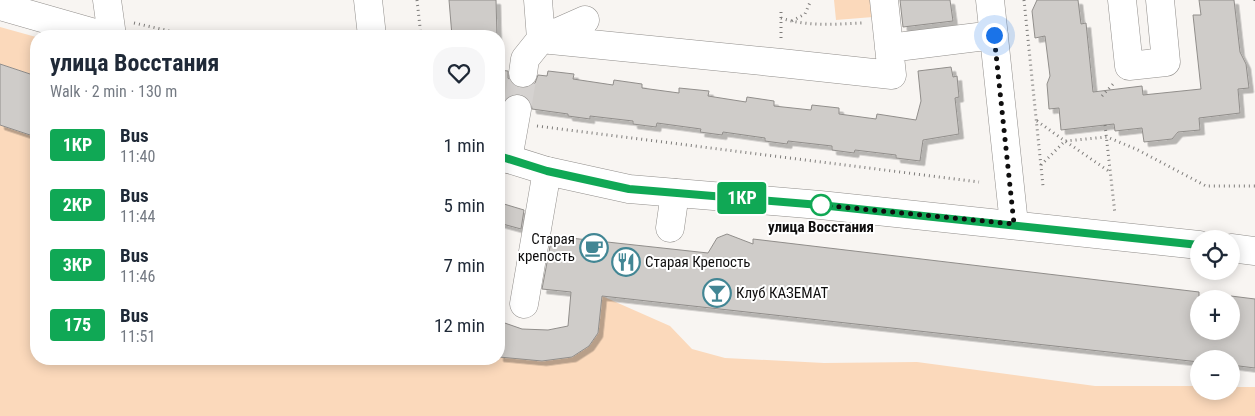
<!DOCTYPE html>
<meta charset="utf-8">
<style>
:root{--surface:#fff;--page:#f6f6f7;--text:#1f2937;--muted:#747a83}
body{margin:0;font-family:"Roboto Condensed",sans-serif;background:var(--page);color:var(--text);height:100vh;display:flex;flex-direction:column;font-size:19px;white-space:nowrap}
*{box-sizing:border-box;margin:0}
p{font-size:16px;color:var(--muted)}
.icon{flex:none;width:28px;height:28px;fill:none;stroke:currentColor;stroke-width:2;stroke-linecap:round;stroke-linejoin:round}
.map{position:relative;flex:1;overflow:hidden}
.drawer{position:absolute;left:30px;top:30px;width:475px;height:335px;display:flex;flex-direction:column;background:var(--surface);border-radius:20px;box-shadow:0 2px 12px #0003}
.drawer>*{flex:none}
.badge{padding:0 10px;border-radius:4px;font-size:18px;line-height:32px}
.fabs{position:absolute;left:1190px;top:230px;display:grid;gap:10px}
.fabs a{display:grid;place-items:center;width:50px;height:50px;border-radius:50%;background:var(--surface);box-shadow:0 2px 12px #0003;font-size:25px}
.you{position:absolute;width:25px;height:25px;margin:-12px;border:4px solid #fff;border-radius:50%;background:#1a73e8;box-shadow:0 0 0 8px #1a73e833}
.map>.badge{position:absolute;translate:-50% -50%;box-shadow:0 0 0 2px #fff}
.round{display:grid;place-items:center;flex:none;width:52px;height:52px;border-radius:20px;background:var(--page)}
.head{display:flex;align-items:center;justify-content:space-between;height:85px;padding:0 20px}
h1{font-size:24px;font-weight:700;line-height:38px}
ul{padding:0;list-style:none}
li{display:flex;align-items:center;gap:15px;height:60px;padding:0 20px}
li div{flex:1}
li b{display:block;font-size:19px}
li em{font-style:normal}
li .badge{min-width:55px;font-weight:700;text-align:center}
.map>svg:first-child{display:block}
</style>
<div class="map">
<svg width="1255" height="416" viewBox="0 0 1255 416">
<defs>
<filter id="shadow"><feDropShadow dx="4.5" dy="4.5" stdDeviation="0" flood-color="#0004"/></filter>
</defs>
<rect width="100%" height="100%" fill="#f8f5f2"/>
<!-- green -->
<path fill="#fbd9bb" d="M 834,0 L 871,0 L 873,17 L 836,20 Z
M 0,27 L 36,37 L 36,76 L 0,64 Z
M 0,125 L 36,137 L 36,359 L 499,359 L 499,355 L 542,361 L 572,357 L 589,346 L 598,333 L 602,296 L 670,326 L 692,349 L 725,358 L 824,363 L 917,362 L 1095,386 L 1199,386 L 1199,391 L 1231,391 L 1231,387 L 1255,387 L 1255,416 L 0,416 Z"/>
<!-- building -->
<path fill="#cfccc9" stroke="#918e8b" filter="url(#shadow)" d="M 449,0 L 496,0 L 497,36 L 452,36 Z
M 900,0 L 950,0 L 953,21 L 903,27 Z
M 1037,0 L 1078,0 L 1081,24 L 1086,23 L 1093,92 L 1142,86 L 1143,95 L 1201,89 L 1193,15 L 1201,15 L 1199,0 L 1234,0 L 1240,52 L 1246,64 L 1249,88 L 1238,89 L 1240,113 L 1199,118 L 1200,130 L 1178,132 L 1172,139 L 1144,142 L 1142,128 L 1115,131 L 1114,124 L 1061,130 L 1059,108 L 1049,109 L 1047,84 L 1050,76 L 1045,36 L 1035,38 L 1032,11 Z
M 0,64 L 36,76 L 36,137 L 0,125 Z
M 951,67 L 953,77 L 957,76 L 959,97 L 955,98 L 959,134 L 923,140 L 920,161 L 896,158 L 896,155 L 855,150 L 854,153 L 832,150 L 832,146 L 788,141 L 787,144 L 765,141 L 765,138 L 723,132 L 722,135 L 700,132 L 701,129 L 657,123 L 656,127 L 633,124 L 633,121 L 590,116 L 590,119 L 568,116 L 568,114 L 532,109 L 531,103 L 527,97 L 519,94 L 511,95 L 505,99 L 502,106 L 499,100 L 499,70 L 508,71 L 508,78 L 513,85 L 521,88 L 528,88 L 535,83 L 538,75 L 547,76 L 548,71 L 574,74 L 573,79 L 613,85 L 614,80 L 642,84 L 642,88 L 679,93 L 679,88 L 709,91 L 708,96 L 746,102 L 747,97 L 774,101 L 774,106 L 811,110 L 812,105 L 839,108 L 839,114 L 876,119 L 877,114 L 916,120 L 921,101 L 918,71 Z
M 504,204 L 524,210 L 521,229 L 499,223 Z
M 727,234 L 753,244 L 753,239 L 1199,292 L 1199,331 L 1231,331 L 1231,296 L 1255,299 L 1255,368 L 1231,365 L 1231,359 L 1199,359 L 1199,362 L 602,296 L 598,333 L 589,346 L 572,357 L 542,361 L 499,357 L 499,321 L 522,329 L 548,330 L 568,326 L 571,292 L 542,289 L 552,236 L 708,253 L 717,238 Z"/>
<g fill="none" stroke-linecap="round" stroke-linejoin="round">
<!-- minor-tunnel -->
<path stroke="#d5d2d0" stroke-width="28" stroke-dasharray="28 14" stroke-linecap="butt" d="M 517,109 L 523,73"/>
<defs>
<path id="minor" d="M 107,0 L 112,36
M 990,0 L 1014,224
M 1122,0 L 1129,66 L 1166,62 L 1160,0
M 0,6 L 105,36
M 541,39 L 781,63 L 892,75 L 884,0
M 542,39 L 585,20
M 889,48 L 994,35
M 523,73 L 525,59 L 541,39 L 538,0
M 508,159 L 517,109
M 670,228 L 675,193
M 524,304 L 547,171"/>
<path id="major" d="M 368,0 L 372,36
M 499,156 L 547,171 L 629,189 L 820,205 L 1199,245
M 1231,248 L 1255,251"/>
</defs>
<!-- minor casing -->
<use href="#minor" stroke="#918e8b" stroke-width="29"/>
<!-- major casing -->
<use href="#major" stroke="#918e8b" stroke-width="29"/>
<!-- path -->
<path stroke="#7e7c7a" stroke-width="3" stroke-dasharray="1 4" stroke-linecap="butt" d="M 417,0 L 421,36
M 1024,0 L 1043,186
M 1255,0 L 1255,4
M 781,12 L 781,41
M 781,18 C 808,27 836,24 863,23
M 792,21 L 805,14 L 811,0
M 134,23 L 192,36
M 1102,96 L 1114,83
M 1037,121 L 1065,141 L 1107,137 L 1136,149 L 1206,186 L 1255,186
M 1105,125 L 1115,214
M 537,126 L 979,182
M 1041,165 L 1065,141 L 1110,172"/>
<!-- minor -->
<use href="#minor" stroke="#fff" stroke-width="28"/>
<!-- major -->
<use href="#major" stroke="#fff" stroke-width="28"/>
</g>
<g fill="none" stroke-linecap="round" stroke-linejoin="round">
<defs>
<path id="line" d="M 499,156 L 547,171 L 629,189 L 820,205 L 1199,245"/>
</defs>
<!-- line casing -->
<use href="#line" stroke="#fff" stroke-width="11"/>
<!-- line -->
<use href="#line" stroke="#10a855" stroke-width="8"/>
<!-- walk -->
<path stroke="#0f0e0e" stroke-width="5" stroke-dasharray="0 9" d="M 821,205 L 1014,224 L 994,35"/>
</g>
<!-- icons -->
<defs>
<symbol id="cafe-ring" viewBox="-11 -11 22 22"><circle r="9.5" fill="#fff" stroke="#428694" stroke-width="1.5"/><path d="M-5.5-4.5H6V0H3Q3 3.5 0 3.5H-2.5Q-5.5 3.5-5.5 0ZM3-3.2v2h1.7v-2ZM-6 4.5H4V6H-6Z" fill="#428694"/></symbol>
<symbol id="restaurant-ring" viewBox="-11 -11 22 22"><circle r="9.5" fill="#fff" stroke="#428694" stroke-width="1.5"/><path d="M-5-6h1v4h1v-4h1v4h1v-4h1v5L-1.5 .5V6h-2V.5L-5-1ZM5-6V6H3V1.5H1.5Q1.5-4 5-6Z" fill="#428694"/></symbol>
<symbol id="bar-ring" viewBox="-11 -11 22 22"><circle r="9.5" fill="#fff" stroke="#428694" stroke-width="1.5"/><path d="M-6-5H6L.8 .8V4.5H3.5V6h-7V4.5H-.8V.8Z" fill="#428694"/></symbol>
</defs>
<g fill-rule="evenodd">
<use href="#cafe-ring" x="578" y="232" width="32" height="32"/>
<use href="#restaurant-ring" x="610" y="246" width="32" height="32"/>
<use href="#bar-ring" x="701" y="277" width="32" height="32"/>
</g>
<!-- markers -->
<circle fill="#fff" stroke="#10a855" stroke-width="2.5" cx="821" cy="205" r="10"/>
<g text-anchor="middle" stroke-width="4" stroke-linejoin="round" paint-order="stroke">
<!-- stop labels -->
<g font-size="15" font-weight="bold" fill="#0f0e0e" stroke="#fff">
<text x="821" y="232">улица Восстания</text>
</g>
<!-- poi labels -->
<g font-size="15" fill="#0f0e0e" stroke="#fff" text-anchor="start">
<text x="575" y="244" text-anchor="end">Старая<tspan x="575" dy="17">крепость</tspan></text>
<text x="645" y="267">Старая Крепость</text>
<text x="736" y="298">Клуб КАЗЕМАТ</text>
</g>
</g>
</svg>
<div class="fabs">
<a><svg class="icon" aria-label="locate" viewBox="0 0 24 24"><circle cx="12" cy="12" r="6"/><path d="M12 2v4M12 18v4M2 12h4M18 12h4"/></svg></a>
<a>+</a>
<a>−</a>
</div>
<div class="you" style="left:994px;top:35px"></div>
<b class="badge" style="left:742px;top:198px;background:#10a855;color:#fff">1КР</b>
<section class="drawer">
<div class="head"><div><h1>улица Восстания</h1><p>Walk · 2 min · 130 m</p></div><a class="round"><svg class="icon" aria-label="heart" viewBox="0 0 24 24"><path d="M12 20l-8-8c-3-5 5-10 8-4 3-6 11-1 8 4z"/></svg></a></div>
<ul>
<li><span class="badge" style="background:#10a855;color:#fff">1КР</span><div><b>Bus</b><p>11:40</p></div><em>1 min</em></li>
<li><span class="badge" style="background:#10a855;color:#fff">2КР</span><div><b>Bus</b><p>11:44</p></div><em>5 min</em></li>
<li><span class="badge" style="background:#10a855;color:#fff">3КР</span><div><b>Bus</b><p>11:46</p></div><em>7 min</em></li>
<li><span class="badge" style="background:#10a855;color:#fff">175</span><div><b>Bus</b><p>11:51</p></div><em>12 min</em></li>
</ul>
</section>
</div>
